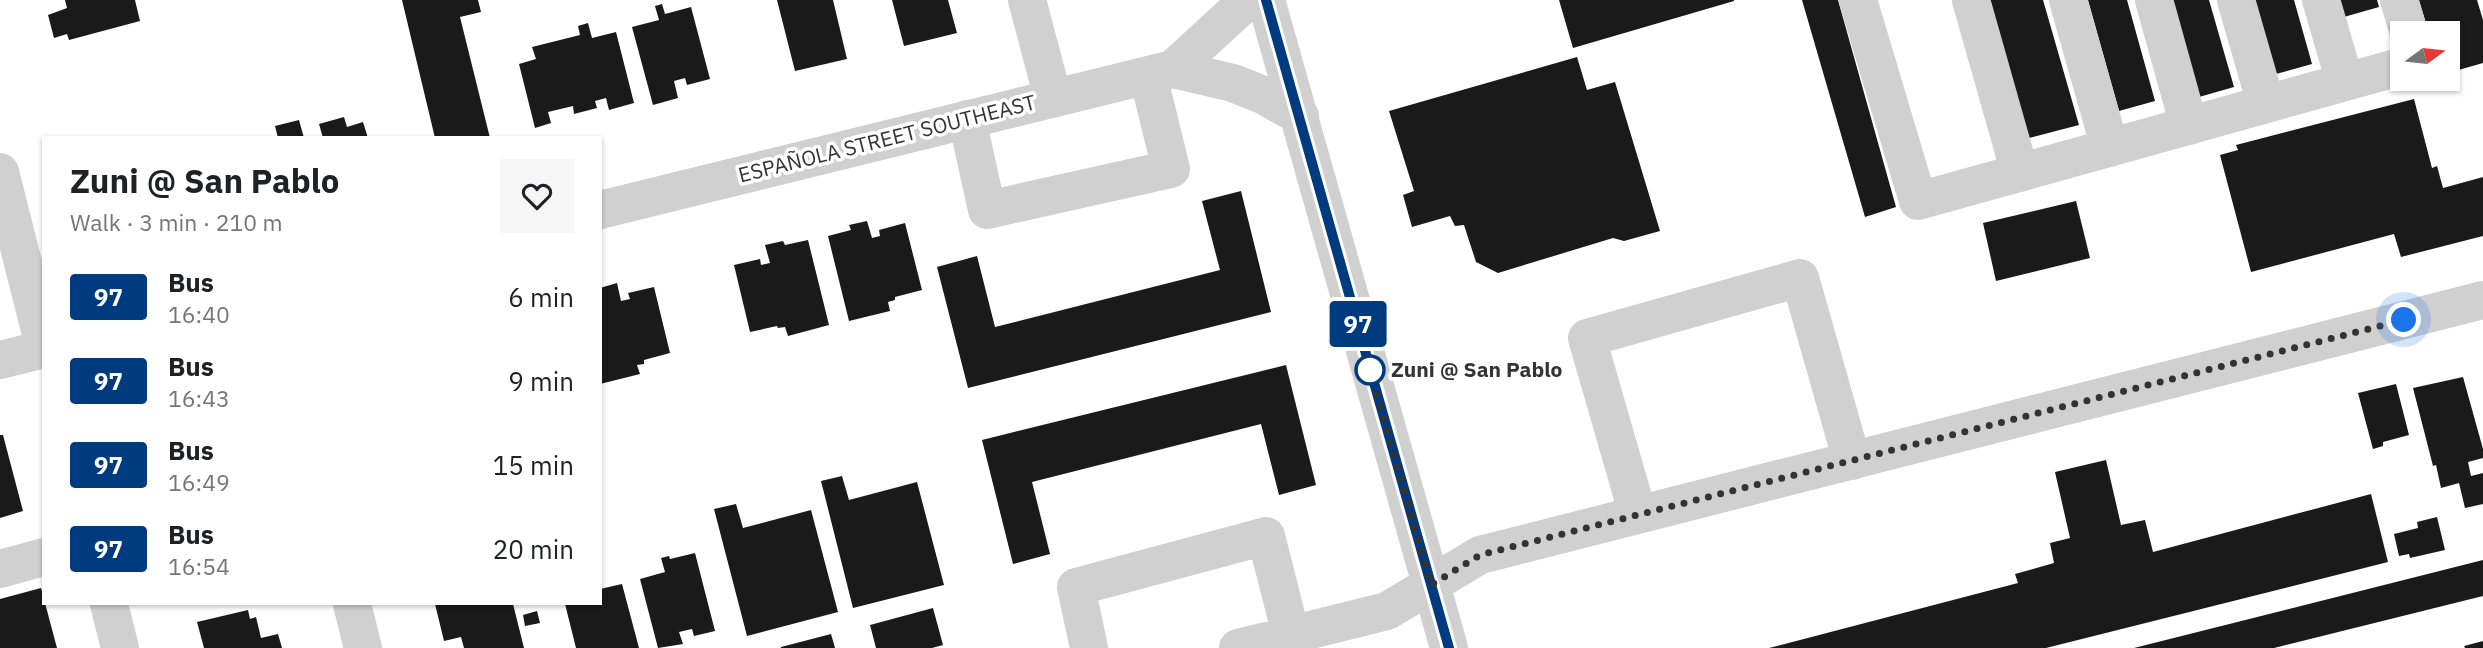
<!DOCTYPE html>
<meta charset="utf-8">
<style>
:root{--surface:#fff;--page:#f6f6f6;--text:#202124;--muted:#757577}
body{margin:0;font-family:"IBM Plex Sans",sans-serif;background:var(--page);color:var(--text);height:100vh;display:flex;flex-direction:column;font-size:26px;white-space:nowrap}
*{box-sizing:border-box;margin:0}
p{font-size:23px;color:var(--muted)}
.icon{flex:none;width:38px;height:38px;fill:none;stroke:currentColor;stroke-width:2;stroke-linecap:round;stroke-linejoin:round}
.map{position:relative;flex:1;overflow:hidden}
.panel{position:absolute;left:42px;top:136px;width:560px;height:469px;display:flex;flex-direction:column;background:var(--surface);border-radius:0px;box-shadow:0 2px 5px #0004}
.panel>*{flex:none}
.badge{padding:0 14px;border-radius:5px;font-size:24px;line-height:46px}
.needle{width:46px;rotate:75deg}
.tools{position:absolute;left:2390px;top:21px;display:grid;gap:14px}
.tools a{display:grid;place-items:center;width:70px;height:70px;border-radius:0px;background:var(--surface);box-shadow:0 2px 5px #0004;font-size:35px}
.you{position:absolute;width:35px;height:35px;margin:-18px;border:5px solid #fff;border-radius:50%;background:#1a73e8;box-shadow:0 0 0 10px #1a73e833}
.map>.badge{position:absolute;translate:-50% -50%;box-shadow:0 0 0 4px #fff}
.round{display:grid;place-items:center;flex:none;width:74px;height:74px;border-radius:0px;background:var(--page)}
.summary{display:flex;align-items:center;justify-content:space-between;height:119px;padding:0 28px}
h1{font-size:33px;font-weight:700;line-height:52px}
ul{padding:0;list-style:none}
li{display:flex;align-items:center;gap:21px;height:84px;padding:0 28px}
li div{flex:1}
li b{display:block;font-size:26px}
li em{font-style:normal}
li .badge{min-width:77px;font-weight:700;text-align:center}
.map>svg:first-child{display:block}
</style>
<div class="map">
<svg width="2483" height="648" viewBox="0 0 2483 648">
<rect width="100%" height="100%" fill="#fff"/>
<!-- building -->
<path fill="#1a1a1a" d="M 65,0 L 135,0 L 140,21 L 69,40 L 67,34 L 54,38 L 48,15 L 67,8 Z
M 402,0 L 478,0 L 481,12 L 460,17 L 490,138 L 435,138 Z
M 777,0 L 833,0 L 847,59 L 795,71 Z
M 892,0 L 948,0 L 957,33 L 904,46 Z
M 1559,0 L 1734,0 L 1734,1 L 1573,48 Z
M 1802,0 L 1838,0 L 1896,207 L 1865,217 Z
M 1986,0 L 2043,0 L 2079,125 L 2025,139 Z
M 2088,0 L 2127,0 L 2155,101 L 2119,111 Z
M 2171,0 L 2209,0 L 2234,87 L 2199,97 Z
M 2255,0 L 2294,0 L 2312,64 L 2276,74 Z
M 2339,0 L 2377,0 L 2379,7 L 2344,17 Z
M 2419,0 L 2477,0 L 2483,20 L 2483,63 L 2448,73 L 2448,33 L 2429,33 Z
M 662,4 L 665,14 L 691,7 L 710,79 L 687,85 L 685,78 L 674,81 L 678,98 L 653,105 L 632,27 L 659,20 L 655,6 Z
M 588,23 L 592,38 L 616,32 L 634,103 L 609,110 L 606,98 L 595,101 L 597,108 L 574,114 L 573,106 L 548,112 L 551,123 L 535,128 L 519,64 L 536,59 L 532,47 L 580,35 L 578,26 Z
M 1577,57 L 1587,90 L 1615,82 L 1660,231 L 1624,241 L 1613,238 L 1498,273 L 1476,262 L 1464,225 L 1455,226 L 1450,216 L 1412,227 L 1403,195 L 1414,191 L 1389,111 Z
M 2414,99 L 2432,168 L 2437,166 L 2443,188 L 2483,177 L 2483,236 L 2401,257 L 2394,234 L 2251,272 L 2220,155 L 2238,150 L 2236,145 Z
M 344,117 L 347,127 L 363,122 L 368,138 L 323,138 L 319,124 Z
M 299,120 L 304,138 L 278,138 L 275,126 Z
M 1241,191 L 1271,312 L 968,388 L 937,267 L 977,256 L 995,327 L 1220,270 L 1202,201 Z
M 2076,201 L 2090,258 L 1996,281 L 1983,223 Z
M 867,221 L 872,238 L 880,236 L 879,230 L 905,223 L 922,290 L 895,297 L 895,300 L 888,302 L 890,311 L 849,321 L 828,236 L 851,230 L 849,225 Z
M 808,240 L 829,325 L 788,336 L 785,327 L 778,328 L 777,326 L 750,332 L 734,265 L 760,259 L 761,265 L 770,263 L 765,245 L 783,241 L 785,245 Z
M 617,283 L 621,301 L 630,299 L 628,293 L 654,287 L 670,353 L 644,360 L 644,364 L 637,365 L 640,374 L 600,384 L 600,288 Z
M 1286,365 L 1316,485 L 1279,495 L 1261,424 L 1032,482 L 1050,554 L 1013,564 L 982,440 Z
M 2463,377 L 2483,449 L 2483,458 L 2468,462 L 2471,476 L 2483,473 L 2483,504 L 2465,508 L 2459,483 L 2441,488 L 2436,465 L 2433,466 L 2413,388 Z
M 2396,384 L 2409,435 L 2383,442 L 2383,446 L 2373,449 L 2358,393 Z
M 0,435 L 3,435 L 23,511 L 0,518 Z
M 2106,460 L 2121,525 L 2145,520 L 2153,552 L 2371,494 L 2388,562 L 2046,648 L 1769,648 L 2018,583 L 2015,574 L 2054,563 L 2050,543 L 2070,538 L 2055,472 Z
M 842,476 L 849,500 L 917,482 L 944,585 L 853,608 L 821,481 Z
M 736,504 L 743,528 L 811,510 L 838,612 L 747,636 L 714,509 Z
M 2437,517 L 2445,550 L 2410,558 L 2409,554 L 2399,556 L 2394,534 L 2418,528 L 2417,522 Z
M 695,553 L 715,631 L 694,636 L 692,629 L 679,632 L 683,644 L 658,648 L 640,579 L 665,572 L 661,558 L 669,556 L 670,559 Z
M 2483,560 L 2483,596 L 2274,648 L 2134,648 Z
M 622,584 L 639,648 L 576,648 L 565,604 L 600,604 L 600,589 Z
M 41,588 L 57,648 L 0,648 L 0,599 Z
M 435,604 L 513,604 L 524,648 L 464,648 L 461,637 L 444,641 Z
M 933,608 L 943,645 L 932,648 L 876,648 L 870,625 Z
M 248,610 L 250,619 L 256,617 L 261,638 L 278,634 L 282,648 L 204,648 L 197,622 Z
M 537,611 L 540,623 L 525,626 L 523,615 Z
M 831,634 L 835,648 L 781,648 L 781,647 Z
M 2483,641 L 2483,648 L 2465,648 L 2464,646 Z"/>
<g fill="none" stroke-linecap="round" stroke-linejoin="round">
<!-- minor -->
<path stroke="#d0d0d0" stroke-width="38" d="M 1027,0 L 1053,98
M 1266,0 L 1449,648
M 1858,0 L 1918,201 L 2403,66
M 1971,0 L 2020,173
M 2068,0 L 2110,148
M 2154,0 L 2189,126
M 2236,0 L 2266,104
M 2321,0 L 2345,82
M 2399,0 L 2409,33
M 1173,69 L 1248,0
M 967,119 L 987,210 L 1171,169 L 1148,75
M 0,172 L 44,346
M 600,210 L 1173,69 L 1233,83 L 1263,95 L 1300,116
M 0,360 L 44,349
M 1638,515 L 1587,338 L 1800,278 L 1852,461
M 0,569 L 44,557
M 109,604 L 120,648
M 352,604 L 363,648
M 1089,648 L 1076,587 L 1266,536 L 1291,635
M 1238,648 L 1387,611 L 1480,555 L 2483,300"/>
</g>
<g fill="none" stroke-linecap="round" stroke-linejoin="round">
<defs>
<path id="line" d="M 1266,0 L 1449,648"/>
</defs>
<!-- line casing -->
<use href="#line" stroke="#fff" stroke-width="16"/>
<!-- line -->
<use href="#line" stroke="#003b80" stroke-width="10"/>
<!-- walk -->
<path stroke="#333" stroke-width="7" stroke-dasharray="0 12.6" d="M 1370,370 L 1431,585 L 1480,555 L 2404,320"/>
</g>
<!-- markers -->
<circle fill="#fff" stroke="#003b80" stroke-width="3.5" cx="1370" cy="370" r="14"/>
<g text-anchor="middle" stroke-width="7" stroke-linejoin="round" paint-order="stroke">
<!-- street labels -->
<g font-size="21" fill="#333" stroke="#fff">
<text transform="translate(887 139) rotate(-14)" y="7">ESPAÑOLA STREET SOUTHEAST</text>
</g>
<!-- stop labels -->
<g font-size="21" font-weight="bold" fill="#333" stroke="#fff" text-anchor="start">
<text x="1391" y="377">Zuni @ San Pablo</text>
</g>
</g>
</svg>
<div class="tools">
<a><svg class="needle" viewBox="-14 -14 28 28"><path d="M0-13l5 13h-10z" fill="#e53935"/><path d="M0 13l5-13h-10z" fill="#757577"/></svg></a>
</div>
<div class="you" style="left:2404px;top:320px"></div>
<b class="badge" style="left:1358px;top:324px;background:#003b80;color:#fff">97</b>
<section class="panel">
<div class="summary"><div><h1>Zuni @ San Pablo</h1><p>Walk · 3 min · 210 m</p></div><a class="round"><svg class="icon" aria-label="heart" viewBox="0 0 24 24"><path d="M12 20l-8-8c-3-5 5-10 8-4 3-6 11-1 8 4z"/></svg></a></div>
<ul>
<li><span class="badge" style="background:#003b80;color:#fff">97</span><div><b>Bus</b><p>16:40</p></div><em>6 min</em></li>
<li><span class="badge" style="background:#003b80;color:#fff">97</span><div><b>Bus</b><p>16:43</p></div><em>9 min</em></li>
<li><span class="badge" style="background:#003b80;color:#fff">97</span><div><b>Bus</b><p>16:49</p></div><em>15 min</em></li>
<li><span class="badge" style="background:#003b80;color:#fff">97</span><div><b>Bus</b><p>16:54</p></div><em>20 min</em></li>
</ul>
</section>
</div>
